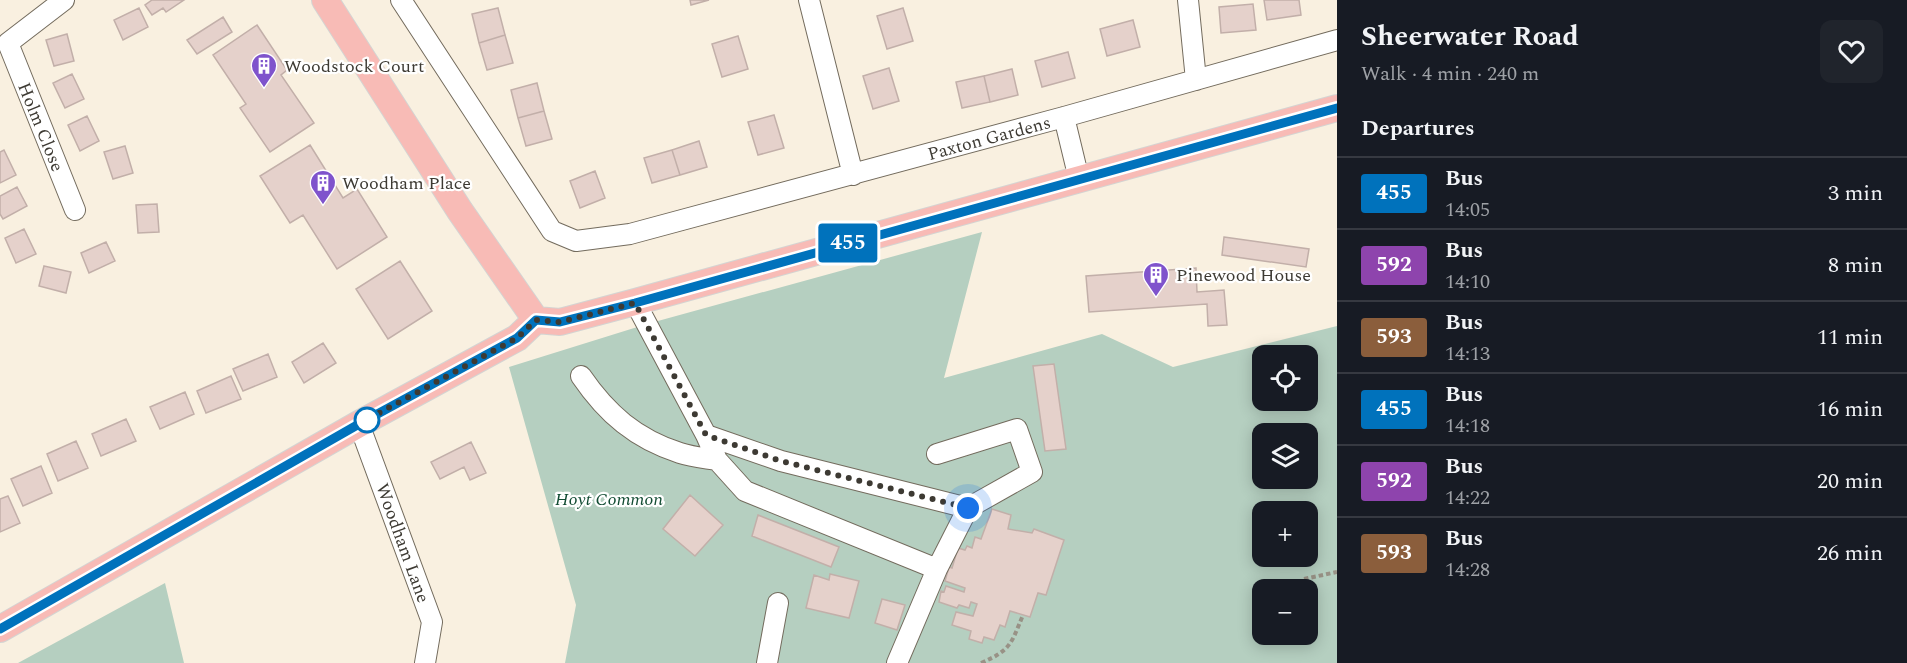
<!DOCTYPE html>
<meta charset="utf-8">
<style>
:root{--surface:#171b24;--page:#20242c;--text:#f1f3f6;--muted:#9ea1a6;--line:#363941}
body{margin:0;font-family:Spectral,serif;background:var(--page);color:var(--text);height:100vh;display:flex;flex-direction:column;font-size:22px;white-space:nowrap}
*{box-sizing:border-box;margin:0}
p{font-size:20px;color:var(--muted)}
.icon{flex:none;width:33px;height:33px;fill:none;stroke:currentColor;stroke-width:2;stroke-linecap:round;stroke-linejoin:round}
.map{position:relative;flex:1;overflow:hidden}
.drawer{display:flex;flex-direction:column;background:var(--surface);width:570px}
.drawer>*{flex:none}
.badge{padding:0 12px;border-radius:4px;font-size:21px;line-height:39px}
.tools{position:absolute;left:1252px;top:345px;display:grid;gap:12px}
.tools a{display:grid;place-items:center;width:66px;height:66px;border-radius:12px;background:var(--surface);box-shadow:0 3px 15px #0003;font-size:30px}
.you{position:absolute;width:30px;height:30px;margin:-15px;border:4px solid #fff;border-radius:50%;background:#1a73e8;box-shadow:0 0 0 9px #1a73e833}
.map>.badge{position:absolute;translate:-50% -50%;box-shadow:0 0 0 3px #fff}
h2{padding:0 24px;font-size:22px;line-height:54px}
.round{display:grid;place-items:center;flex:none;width:63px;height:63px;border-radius:12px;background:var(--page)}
.headline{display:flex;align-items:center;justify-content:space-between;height:102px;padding:0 24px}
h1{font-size:28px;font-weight:700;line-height:45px}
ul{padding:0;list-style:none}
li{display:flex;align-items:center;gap:18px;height:72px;padding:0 24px;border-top:2px solid var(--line)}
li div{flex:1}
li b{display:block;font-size:22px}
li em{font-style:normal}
li .badge{min-width:66px;font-weight:700;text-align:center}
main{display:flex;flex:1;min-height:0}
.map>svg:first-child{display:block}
</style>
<main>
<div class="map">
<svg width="1337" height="663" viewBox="0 0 1337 663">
<rect width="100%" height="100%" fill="#f9f0e0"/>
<!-- green -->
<path fill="#b5cfc0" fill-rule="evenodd" d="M 982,232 L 944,378 L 1102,334 L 1173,367 L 1337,326 L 1337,663 L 565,663 L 576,605 L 509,367 L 647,324 ZM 1263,356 L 1308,356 L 1308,400 L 1263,400 ZM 1263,434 L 1308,434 L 1308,478 L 1263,478 ZM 1263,512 L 1308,512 L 1308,556 L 1263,556 ZM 1263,590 L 1308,590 L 1308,634 L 1263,634 Z
M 165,583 L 184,663 L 18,663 Z"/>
<!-- building -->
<path fill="#e5d1cb" stroke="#c2afa9" stroke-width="1.5" d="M 152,0 L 184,0 L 166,12 L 163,8 L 152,15 L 145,5 Z
M 690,0 L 709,0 L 691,5 Z
M 1264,0 L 1299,0 L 1301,15 L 1267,20 Z
M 1253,4 L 1256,30 L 1221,33 L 1219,7 Z
M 139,8 L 148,27 L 123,40 L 114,20 Z
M 498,8 L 505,35 L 479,43 L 472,14 Z
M 903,8 L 913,41 L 887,49 L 877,16 Z
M 223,17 L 232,32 L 197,54 L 187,40 Z
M 1133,20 L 1140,47 L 1107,56 L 1100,29 Z
M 257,25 L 287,70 L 281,75 L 314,123 L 270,152 L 240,108 L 246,104 L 213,55 Z
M 67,34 L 74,61 L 54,66 L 46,40 Z
M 505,35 L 513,63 L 487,70 L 479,43 Z
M 738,36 L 748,69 L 722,77 L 712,44 Z
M 1068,52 L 1075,78 L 1042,87 L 1035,61 Z
M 889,68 L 899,101 L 873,109 L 863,76 Z
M 1012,69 L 1018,95 L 990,102 L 984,76 Z
M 72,74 L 84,99 L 65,108 L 53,83 Z
M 984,76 L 990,102 L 962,108 L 956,82 Z
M 537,83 L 544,111 L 518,118 L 511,90 Z
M 544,111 L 552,139 L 526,146 L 518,118 Z
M 774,115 L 784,148 L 758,155 L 748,122 Z
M 87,116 L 99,141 L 80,151 L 68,125 Z
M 699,141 L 707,167 L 680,175 L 672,150 Z
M 310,145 L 343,198 L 357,189 L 387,237 L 337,269 L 303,215 L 290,223 L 260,176 Z
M 125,146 L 133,173 L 113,179 L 104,152 Z
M 4,150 L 16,175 L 0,183 L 0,152 Z
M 672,150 L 680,175 L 652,183 L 644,158 Z
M 595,171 L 605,198 L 580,208 L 570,181 Z
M 17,187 L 27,206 L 3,219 L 0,214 L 0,196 Z
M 157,204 L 159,232 L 138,233 L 136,205 Z
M 24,229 L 36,254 L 16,263 L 5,238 Z
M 1224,237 L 1309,249 L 1306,267 L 1222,255 Z
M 106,242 L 115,261 L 89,273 L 81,253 Z
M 400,261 L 432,311 L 388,339 L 356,289 Z
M 44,266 L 71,272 L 66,293 L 39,286 Z
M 1196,268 L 1197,292 L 1224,290 L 1227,325 L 1208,326 L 1207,304 L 1089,312 L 1086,276 Z
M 323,343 L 336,363 L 304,383 L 292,362 Z
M 268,354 L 277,377 L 243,391 L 233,369 Z
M 1054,364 L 1066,449 L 1045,451 L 1033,366 Z
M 231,376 L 241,399 L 206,413 L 197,391 Z
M 185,392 L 194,414 L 160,429 L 150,407 Z
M 126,419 L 136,441 L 101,456 L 92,434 Z
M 76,441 L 88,468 L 58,481 L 47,454 Z
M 471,442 L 486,473 L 470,480 L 464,467 L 440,479 L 431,462 Z
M 41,466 L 52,493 L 23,506 L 11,479 Z
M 690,495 L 723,525 L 695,556 L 663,529 Z
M 8,496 L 20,523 L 0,532 L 0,499 Z
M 992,509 L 1011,515 L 1008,529 L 1032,533 L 1034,529 L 1064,540 L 1046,595 L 1038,593 L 1030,617 L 1010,611 L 1005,627 L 1000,625 L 994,640 L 984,637 L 982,643 L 969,639 L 971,631 L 952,625 L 956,612 L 973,616 L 977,604 L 971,602 L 969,608 L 959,605 L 957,608 L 939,602 L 941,591 L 944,592 L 946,586 L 964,592 L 965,588 L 945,581 L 949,567 L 952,568 L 958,548 L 965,550 L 967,546 L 972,548 L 975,537 L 981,539 Z
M 758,515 L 839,547 L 831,567 L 752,536 Z
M 830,574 L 859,581 L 849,618 L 806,608 L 814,575 L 829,580 Z
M 882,599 L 905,605 L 897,630 L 875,623 Z"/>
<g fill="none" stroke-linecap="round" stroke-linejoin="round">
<defs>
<path id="minor" d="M 64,0 L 8,43 L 75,210
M 401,0 L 552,231 L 576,241 L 630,234 L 1064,117 L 1337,40
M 809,0 L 853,175
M 1188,0 L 1196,80
M 1064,117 L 1079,179
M 635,302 L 706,435 L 781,461 L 968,508 L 937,569 L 745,491 L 717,460 L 706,435
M 581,376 C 607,414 636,439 680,453 C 692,457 705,458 717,460
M 359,424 L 432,622 L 425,663
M 937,454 L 1017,429 L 1032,472 L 968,508
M 767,663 L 778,603
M 897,663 L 937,569"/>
<path id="major" d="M 325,0 L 460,211 L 536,320
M 536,320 L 560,322 L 635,302 L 1337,108
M 0,629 L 359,424 L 517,338 L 536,320"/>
</defs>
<!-- minor casing -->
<use href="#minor" stroke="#736b5d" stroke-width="22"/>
<!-- major casing -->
<use href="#major" stroke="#d4d4d2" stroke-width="28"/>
<!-- path -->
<path stroke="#989286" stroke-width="4" stroke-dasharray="4.5 3" stroke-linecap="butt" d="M 1304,579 L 1337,572
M 981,663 C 1011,650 1011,644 1023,615"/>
<!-- minor -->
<use href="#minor" stroke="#fff" stroke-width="20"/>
<!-- major -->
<use href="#major" stroke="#f8bbb6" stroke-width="26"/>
</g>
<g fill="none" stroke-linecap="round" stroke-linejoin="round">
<defs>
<path id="line" d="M 0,629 L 359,424 L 517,338 L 536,320 L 560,322 L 635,303 L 1337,108"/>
</defs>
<!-- line casing -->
<use href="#line" stroke="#fff" stroke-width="14"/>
<!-- line -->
<use href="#line" stroke="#0072bc" stroke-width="9"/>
<!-- walk -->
<path stroke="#3d3a33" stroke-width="6" stroke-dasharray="0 10.8" d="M 367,420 L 359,424 L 517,338 L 536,320 L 560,322 L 635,303 L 706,435 L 781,461 L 968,508"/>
</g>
<!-- icons -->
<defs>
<symbol id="building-pin" viewBox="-11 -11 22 30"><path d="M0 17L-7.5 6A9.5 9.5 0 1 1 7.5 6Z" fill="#7f53cc" stroke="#fff"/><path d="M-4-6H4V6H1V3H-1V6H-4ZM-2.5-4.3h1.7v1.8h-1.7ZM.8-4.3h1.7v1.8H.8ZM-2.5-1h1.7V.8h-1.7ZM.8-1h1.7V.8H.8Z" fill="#fff"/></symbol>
</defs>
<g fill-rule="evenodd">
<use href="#building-pin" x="249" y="51" width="30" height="40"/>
<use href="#building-pin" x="308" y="168" width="30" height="40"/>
<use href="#building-pin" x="1141" y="260" width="30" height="40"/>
</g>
<!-- markers -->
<circle fill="#fff" stroke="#0072bc" stroke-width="3" cx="367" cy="420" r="12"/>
<g text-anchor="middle" stroke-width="4.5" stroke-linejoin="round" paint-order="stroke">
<!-- poi labels -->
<g font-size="18" fill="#3d3a33" stroke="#fff" text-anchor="start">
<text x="284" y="72">Woodstock Court</text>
<text x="342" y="189">Woodham Place</text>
<text x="1176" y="281">Pinewood House</text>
</g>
<!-- street labels -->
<g font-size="18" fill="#3d3a33" stroke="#fff">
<text transform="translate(41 127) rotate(68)" y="6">Holm Close</text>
<text transform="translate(989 138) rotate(-15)" y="6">Paxton Gardens</text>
<text transform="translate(403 543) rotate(70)" y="6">Woodham Lane</text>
</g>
<!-- park labels -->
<g font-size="18" font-style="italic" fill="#124c33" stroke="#fff">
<text x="609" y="505">Hoyt Common</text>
</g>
</g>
</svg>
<div class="tools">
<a><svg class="icon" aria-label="locate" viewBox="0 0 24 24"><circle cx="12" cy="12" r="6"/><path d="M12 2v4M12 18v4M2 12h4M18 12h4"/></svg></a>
<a><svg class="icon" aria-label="layers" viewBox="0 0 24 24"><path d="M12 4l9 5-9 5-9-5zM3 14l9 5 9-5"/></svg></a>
<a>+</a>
<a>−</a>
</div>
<div class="you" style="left:968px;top:508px"></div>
<b class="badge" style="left:848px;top:243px;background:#0072bc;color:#fff">455</b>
</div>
<section class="drawer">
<div class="headline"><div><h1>Sheerwater Road</h1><p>Walk · 4 min · 240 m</p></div><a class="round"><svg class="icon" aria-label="heart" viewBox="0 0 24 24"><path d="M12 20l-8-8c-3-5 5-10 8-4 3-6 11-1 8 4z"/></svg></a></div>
<h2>Departures</h2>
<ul>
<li><span class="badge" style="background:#0072bc;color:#fff">455</span><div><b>Bus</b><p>14:05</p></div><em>3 min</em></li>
<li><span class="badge" style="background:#8e44ad;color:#fff">592</span><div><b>Bus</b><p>14:10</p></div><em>8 min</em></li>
<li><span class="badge" style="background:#8b5e3c;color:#fff">593</span><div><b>Bus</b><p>14:13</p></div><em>11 min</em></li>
<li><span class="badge" style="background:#0072bc;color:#fff">455</span><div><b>Bus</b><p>14:18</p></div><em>16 min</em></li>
<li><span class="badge" style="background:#8e44ad;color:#fff">592</span><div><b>Bus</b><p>14:22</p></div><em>20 min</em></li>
<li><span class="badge" style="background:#8b5e3c;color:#fff">593</span><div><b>Bus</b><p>14:28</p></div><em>26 min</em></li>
</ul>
</section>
</main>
